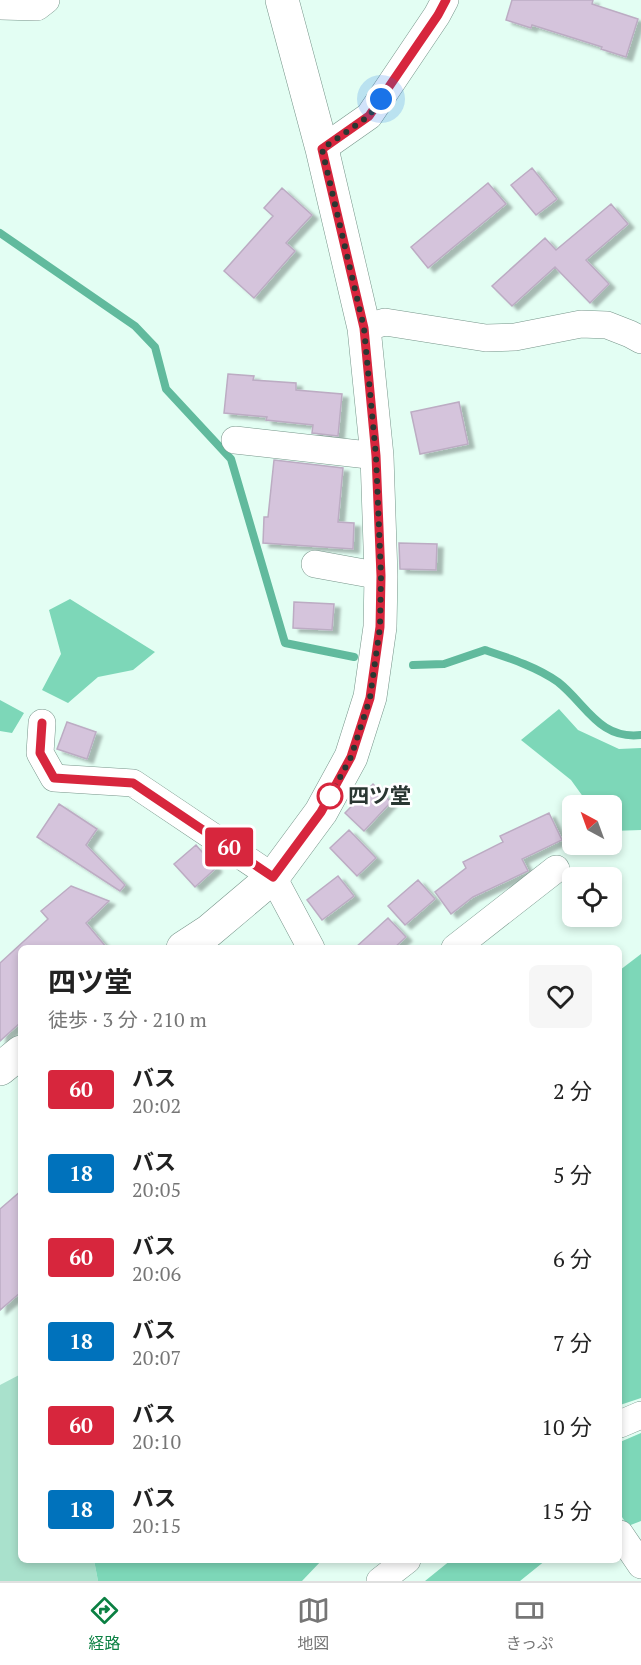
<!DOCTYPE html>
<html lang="ja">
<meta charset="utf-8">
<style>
:root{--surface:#fff;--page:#f6f6f6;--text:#222;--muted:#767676;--line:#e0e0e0;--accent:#0b8043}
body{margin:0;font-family:"PT Serif","Noto Sans JP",serif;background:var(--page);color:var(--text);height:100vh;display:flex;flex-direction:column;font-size:22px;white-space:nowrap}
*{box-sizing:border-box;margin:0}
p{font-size:20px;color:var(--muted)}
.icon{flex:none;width:33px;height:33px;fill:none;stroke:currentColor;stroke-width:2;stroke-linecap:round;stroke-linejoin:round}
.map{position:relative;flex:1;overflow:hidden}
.drawer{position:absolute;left:18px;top:945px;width:604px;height:618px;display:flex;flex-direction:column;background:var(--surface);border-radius:9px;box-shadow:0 3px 9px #0003}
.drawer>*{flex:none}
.badge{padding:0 12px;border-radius:4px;font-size:21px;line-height:39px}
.needle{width:39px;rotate:319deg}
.controls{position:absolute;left:562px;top:795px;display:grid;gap:12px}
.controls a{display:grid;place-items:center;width:60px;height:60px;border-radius:9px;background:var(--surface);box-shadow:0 3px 9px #0003;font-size:30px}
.you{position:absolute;width:30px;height:30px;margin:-15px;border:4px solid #fff;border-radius:50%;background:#1a73e8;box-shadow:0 0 0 9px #1a73e833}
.map>.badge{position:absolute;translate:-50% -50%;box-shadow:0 0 0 3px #fff}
.round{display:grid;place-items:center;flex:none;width:63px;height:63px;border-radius:9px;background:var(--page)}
.head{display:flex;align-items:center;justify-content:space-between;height:102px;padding:0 30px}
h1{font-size:28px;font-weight:700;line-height:45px}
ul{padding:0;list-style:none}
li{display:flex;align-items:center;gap:18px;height:84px;padding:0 30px}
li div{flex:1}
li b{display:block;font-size:22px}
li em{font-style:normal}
li .badge{min-width:66px;font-weight:700;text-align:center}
.tab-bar{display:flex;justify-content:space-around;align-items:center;height:84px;border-top:2px solid var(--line);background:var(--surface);font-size:16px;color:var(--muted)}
.tab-bar a{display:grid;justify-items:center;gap:3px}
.tab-bar .selected{color:var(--accent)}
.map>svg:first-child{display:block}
</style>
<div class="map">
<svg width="641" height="1581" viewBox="0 0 641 1581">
<defs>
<filter id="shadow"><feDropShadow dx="6" dy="4" stdDeviation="1.5" flood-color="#0004"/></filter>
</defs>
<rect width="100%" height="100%" fill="#e3fef3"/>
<!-- green -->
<path fill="#a9e1cc" d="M 21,1374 L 21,1560 L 94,1560 L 98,1581 L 0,1581 L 0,1385 Z"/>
<!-- forest -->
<path fill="#7dd7b8" d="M 70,599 L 155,652 L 133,670 L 98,677 L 68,703 L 42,690 L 61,654 L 49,610 Z
M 0,700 L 24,713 L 12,733 L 0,731 Z
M 559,709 L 578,730 L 619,749 L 641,748 L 641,830 L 612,831 L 612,806 L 589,805 L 571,780 L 521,740 Z
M 641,954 L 641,1398 L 620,1405 L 620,970 Z
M 641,1433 L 641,1521 L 628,1526 L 620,1514 L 620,1442 Z
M 94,1560 L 322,1560 L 302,1581 L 98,1581 Z
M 451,1560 L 546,1560 L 520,1581 L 425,1581 Z"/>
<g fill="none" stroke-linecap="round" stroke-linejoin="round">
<!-- stream -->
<path stroke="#61ba9d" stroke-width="8" d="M 0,233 L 135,326 L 155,347 L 166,389 L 231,459 L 285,643 L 354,657
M 413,665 L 444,664 L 485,650 C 509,658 537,667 558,682 C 586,704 599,740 641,735"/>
</g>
<!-- building -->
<path fill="#d5c4dc" stroke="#bcacc3" stroke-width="1.5" filter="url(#shadow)" d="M 512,0 L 593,0 L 592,4 L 638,19 L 626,57 L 601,49 L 602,47 L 532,25 L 531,28 L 506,20 Z
M 532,168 L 557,199 L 536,215 L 511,185 Z
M 488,183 L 506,204 L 428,268 L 411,247 Z
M 282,188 L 312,215 L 286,243 L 295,251 L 254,298 L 224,271 L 273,216 L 264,208 Z
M 611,204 L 628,224 L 586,260 L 609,284 L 590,303 L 555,267 L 512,306 L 492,286 L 545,238 L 556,250 Z
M 228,374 L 254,376 L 253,380 L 296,383 L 296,390 L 342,394 L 338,436 L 312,433 L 313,425 L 266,420 L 267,417 L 224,413 Z
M 459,402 L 468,444 L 420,454 L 411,412 Z
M 274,460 L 343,468 L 338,522 L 354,523 L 353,549 L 263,543 L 264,517 L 268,517 Z
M 399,543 L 437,544 L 436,570 L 400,569 Z
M 294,602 L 334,604 L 332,630 L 293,628 Z
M 67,722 L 96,732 L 87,759 L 57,749 Z
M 373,784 L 391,802 L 364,831 L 345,813 Z
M 59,804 L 97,829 L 86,845 L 125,885 L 120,891 L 37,837 Z
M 549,813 L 562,840 L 522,859 L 528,871 L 473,897 L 451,914 L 435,892 L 466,868 L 463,862 L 503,842 L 500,836 Z
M 349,830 L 376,858 L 357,876 L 330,848 Z
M 196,845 L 216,868 L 195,887 L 174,864 Z
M 338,876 L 354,896 L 322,920 L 307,900 Z
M 418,880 L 435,899 L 405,925 L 388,906 Z
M 71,886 L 109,901 L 86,923 L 107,948 L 21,948 L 21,1022 L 0,1041 L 0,963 L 48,919 L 41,911 Z
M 388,918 L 406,937 L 394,948 L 355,948 Z
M 21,1191 L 21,1292 L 0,1310 L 0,1209 Z"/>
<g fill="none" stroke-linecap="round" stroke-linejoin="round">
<defs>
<path id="street" d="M 0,6 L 37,7 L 46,0
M 322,149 L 369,116 L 437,15 L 445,0
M 364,328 L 385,322 L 486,338 L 515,337 L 581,324 L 607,325 L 630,334 L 641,340
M 235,440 L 377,456
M 315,564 L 381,576
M 42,723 L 40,753 L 54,778 L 133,783 L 273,877 L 311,948
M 455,948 L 556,869
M 620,1424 L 641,1415
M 620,1534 L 641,1565
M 380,1581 L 407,1560"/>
<path id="secondary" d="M 183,948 L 209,931 L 273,877 L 321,812 L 351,757 L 370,697 L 380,627 L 381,576 L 377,456 L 364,328 L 322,149 L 282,0
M 0,1069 L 21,1052"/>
</defs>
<!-- street casing -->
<use href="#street" stroke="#77958a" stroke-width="28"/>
<!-- secondary casing -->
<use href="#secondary" stroke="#77958a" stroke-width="34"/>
<!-- street -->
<use href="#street" stroke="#fff" stroke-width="27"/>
<!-- secondary -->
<use href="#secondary" stroke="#fff" stroke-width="33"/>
</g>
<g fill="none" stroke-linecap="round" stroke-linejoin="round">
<defs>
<path id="line" d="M 42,723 L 40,753 L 54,778 L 133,783 L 273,877 L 321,812 L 351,757 L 370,698 L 380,627 L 381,576 L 376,456 L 364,328 L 322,149 L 369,116 L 438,15 L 446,0"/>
</defs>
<!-- line casing -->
<use href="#line" stroke="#fff" stroke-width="14"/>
<!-- line -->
<use href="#line" stroke="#d7263d" stroke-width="9"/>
<!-- walk -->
<path stroke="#2a3732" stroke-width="6" stroke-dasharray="0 10.8" d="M 330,796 L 351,757 L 370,698 L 380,627 L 381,576 L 376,456 L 364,328 L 322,149 L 369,116 L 381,99"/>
</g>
<!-- markers -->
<circle fill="#fff" stroke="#d7263d" stroke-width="3" cx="330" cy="796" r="12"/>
<g text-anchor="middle" stroke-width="5" stroke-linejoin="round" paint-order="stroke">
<!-- stop labels -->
<g font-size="21" font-weight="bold" fill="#2a3732" stroke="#fff" text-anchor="start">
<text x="348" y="803">四ツ堂</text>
</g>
</g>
</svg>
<div class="controls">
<a><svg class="needle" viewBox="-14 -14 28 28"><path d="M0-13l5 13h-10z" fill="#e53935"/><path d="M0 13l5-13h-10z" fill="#767676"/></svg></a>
<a><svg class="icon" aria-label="locate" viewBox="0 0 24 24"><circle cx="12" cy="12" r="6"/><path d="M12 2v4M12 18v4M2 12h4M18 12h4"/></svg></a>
</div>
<div class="you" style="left:381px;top:99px"></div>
<b class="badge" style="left:229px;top:847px;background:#d7263d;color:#fff">60</b>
<section class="drawer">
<div class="head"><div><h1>四ツ堂</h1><p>徒歩 · 3 分 · 210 m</p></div><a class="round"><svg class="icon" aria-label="heart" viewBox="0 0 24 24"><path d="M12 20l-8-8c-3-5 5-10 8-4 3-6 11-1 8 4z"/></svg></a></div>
<ul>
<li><span class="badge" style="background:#d7263d;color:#fff">60</span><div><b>バス</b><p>20:02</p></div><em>2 分</em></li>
<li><span class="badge" style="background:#0072bc;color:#fff">18</span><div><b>バス</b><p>20:05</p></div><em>5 分</em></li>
<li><span class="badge" style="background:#d7263d;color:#fff">60</span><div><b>バス</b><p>20:06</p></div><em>6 分</em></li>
<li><span class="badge" style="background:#0072bc;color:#fff">18</span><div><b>バス</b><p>20:07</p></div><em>7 分</em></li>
<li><span class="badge" style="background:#d7263d;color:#fff">60</span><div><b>バス</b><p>20:10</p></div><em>10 分</em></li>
<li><span class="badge" style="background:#0072bc;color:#fff">18</span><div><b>バス</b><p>20:15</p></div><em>15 分</em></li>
</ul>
</section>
</div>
<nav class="tab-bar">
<a class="selected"><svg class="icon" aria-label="directions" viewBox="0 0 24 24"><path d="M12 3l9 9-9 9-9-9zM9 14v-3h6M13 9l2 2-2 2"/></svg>経路</a>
<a><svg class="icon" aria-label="map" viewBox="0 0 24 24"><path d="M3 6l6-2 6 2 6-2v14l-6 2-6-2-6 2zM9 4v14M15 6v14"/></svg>地図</a>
<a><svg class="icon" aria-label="tickets" viewBox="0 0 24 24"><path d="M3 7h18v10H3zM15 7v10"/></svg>きっぷ</a>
</nav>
